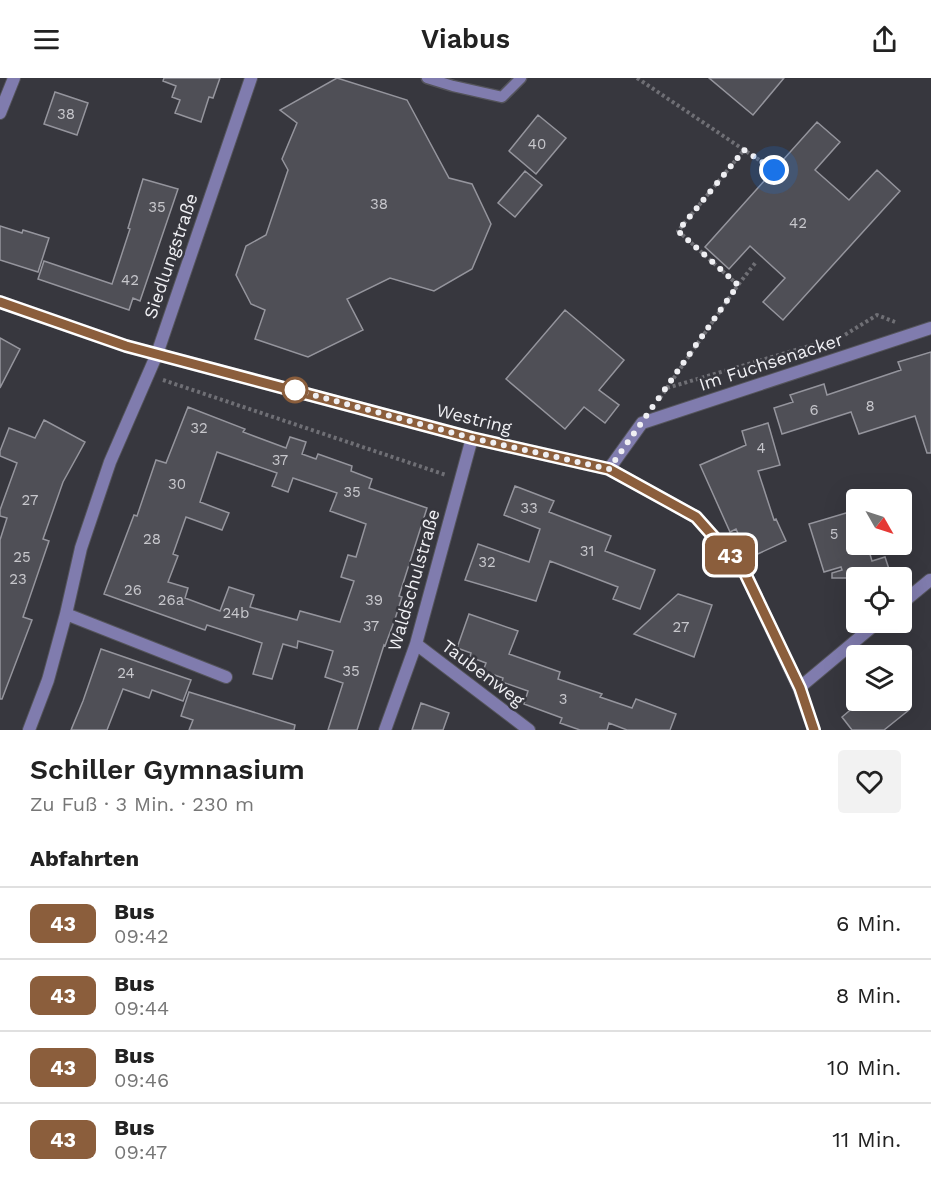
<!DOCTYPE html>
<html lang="de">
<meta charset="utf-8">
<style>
:root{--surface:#fff;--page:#f2f2f2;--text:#222;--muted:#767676;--line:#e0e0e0}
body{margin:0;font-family:"Work Sans",sans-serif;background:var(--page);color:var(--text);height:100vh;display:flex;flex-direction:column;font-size:22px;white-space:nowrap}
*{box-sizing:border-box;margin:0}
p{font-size:20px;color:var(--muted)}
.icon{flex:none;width:33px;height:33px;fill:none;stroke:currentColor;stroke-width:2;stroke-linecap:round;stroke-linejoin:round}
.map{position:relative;height:652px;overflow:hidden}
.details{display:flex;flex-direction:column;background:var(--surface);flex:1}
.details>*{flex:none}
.badge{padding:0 12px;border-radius:9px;font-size:21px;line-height:39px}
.needle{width:39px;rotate:129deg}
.fabs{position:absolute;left:846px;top:411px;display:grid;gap:12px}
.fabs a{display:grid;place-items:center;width:66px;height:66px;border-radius:6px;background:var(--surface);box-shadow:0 6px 24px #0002;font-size:30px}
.you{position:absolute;width:30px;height:30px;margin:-15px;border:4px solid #fff;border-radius:50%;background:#1a73e8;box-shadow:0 0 0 9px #1a73e833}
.map>.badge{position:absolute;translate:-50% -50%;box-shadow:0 0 0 3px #fff}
h2{padding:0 30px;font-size:22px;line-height:54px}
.round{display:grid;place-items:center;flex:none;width:63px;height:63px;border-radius:6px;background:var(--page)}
.overview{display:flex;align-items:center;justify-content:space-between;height:102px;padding:0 30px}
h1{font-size:28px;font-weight:600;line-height:45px}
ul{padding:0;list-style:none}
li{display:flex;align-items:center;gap:18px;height:72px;padding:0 30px;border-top:2px solid var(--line)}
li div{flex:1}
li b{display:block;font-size:22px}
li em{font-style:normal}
li .badge{min-width:66px;font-weight:700;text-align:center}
header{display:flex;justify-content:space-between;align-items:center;height:78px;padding:0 30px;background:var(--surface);font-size:27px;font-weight:600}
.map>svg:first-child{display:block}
</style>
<header><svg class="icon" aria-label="menu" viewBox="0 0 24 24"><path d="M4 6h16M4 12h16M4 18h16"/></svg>Viabus<svg class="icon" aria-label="share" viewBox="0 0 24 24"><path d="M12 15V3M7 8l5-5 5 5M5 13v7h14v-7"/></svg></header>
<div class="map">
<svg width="931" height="652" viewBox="0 0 931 652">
<rect width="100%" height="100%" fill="#37373e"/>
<!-- building -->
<path fill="#4f4f56" stroke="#95959d" stroke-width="1.5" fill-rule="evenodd" d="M 164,0 L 220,0 L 213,20 L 209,19 L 201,44 L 175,35 L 180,22 L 172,19 L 176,8 L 163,3 Z
M 337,0 L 407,22 L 449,100 L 472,106 L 491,146 L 472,191 L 434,213 L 390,200 L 347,221 L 363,252 L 308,279 L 255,261 L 265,232 L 251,226 L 236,197 L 246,168 L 266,157 L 288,92 L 282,81 L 297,45 L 280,32 Z
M 709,0 L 784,0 L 753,37 Z
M 55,14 L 88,25 L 77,57 L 44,46 Z
M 538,37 L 566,60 L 536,96 L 509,73 Z
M 817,44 L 840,64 L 815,92 L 849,122 L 877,92 L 900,113 L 783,242 L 763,224 L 785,200 L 750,168 L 729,191 L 705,169 Z
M 525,93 L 542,107 L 515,139 L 498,125 Z
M 143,101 L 178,111 L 140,223 L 133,220 L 129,232 L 38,201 L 44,183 L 112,206 L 130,151 L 128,150 Z
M 0,148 L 22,155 L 23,152 L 49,160 L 38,194 L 0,182 Z
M 565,232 L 624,282 L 599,312 L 619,327 L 605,345 L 584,329 L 565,351 L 506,301 Z
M 0,260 L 20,271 L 0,310 Z
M 931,274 L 931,375 L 927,375 L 915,338 L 859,356 L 851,334 L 782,356 L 774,330 L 793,324 L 790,317 L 824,306 L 827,317 L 901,292 L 898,284 Z
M 188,329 L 245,351 L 243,354 L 286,370 L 290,359 L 306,364 L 302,376 L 316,381 L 318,376 L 352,388 L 351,393 L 372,401 L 369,410 L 427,430 L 399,518 L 402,519 L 395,541 L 385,568 L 384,567 L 357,652 L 328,652 L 343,605 L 325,599 L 333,573 L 298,563 L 297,570 L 283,566 L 272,601 L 253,596 L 262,565 L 207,547 L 205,552 L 104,516 L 134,437 L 137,438 L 156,382 L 166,385 ZM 217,374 L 277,395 L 272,408 L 288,414 L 293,400 L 337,415 L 330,433 L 366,446 L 356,479 L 348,477 L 341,499 L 354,503 L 340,544 L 300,533 L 297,542 L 250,529 L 254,517 L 229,509 L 220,533 L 185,520 L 188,510 L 168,504 L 178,478 L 173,476 L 186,439 L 222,452 L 229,435 L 200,424 Z
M 44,342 L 85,364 L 63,404 L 43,461 L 49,463 L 23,539 L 32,542 L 2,621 L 0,621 L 0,462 L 7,440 L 0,438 L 0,432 L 17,385 L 0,378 L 0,373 L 9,350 L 35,360 Z
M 768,345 L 780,387 L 758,393 L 774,442 L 776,441 L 786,463 L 749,480 L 736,451 L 730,454 L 700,387 L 746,367 L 742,353 Z
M 515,408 L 554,423 L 549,434 L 611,458 L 605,473 L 655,492 L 640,531 L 613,521 L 618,509 L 550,483 L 536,523 L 465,502 L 478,466 L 529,484 L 540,451 L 504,437 Z
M 856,432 L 856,466 L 867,466 L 872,483 L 885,479 L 892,500 L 832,500 L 832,495 L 842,492 L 841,489 L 824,494 L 809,446 Z
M 678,516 L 712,527 L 694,579 L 634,556 Z
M 469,536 L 518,553 L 509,576 L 560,594 L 558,601 L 602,616 L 600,619 L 632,630 L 636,621 L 676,636 L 670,652 L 627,652 L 609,645 L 607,652 L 580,652 L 560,645 L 562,640 L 524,626 L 528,613 L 502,604 L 503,600 L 483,593 L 486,585 L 470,579 L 471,575 L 457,570 Z
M 101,571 L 191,602 L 183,623 L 152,612 L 149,620 L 123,611 L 107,652 L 71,652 L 83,623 Z
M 189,614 L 295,647 L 294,652 L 189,652 L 193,642 L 181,638 Z
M 862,622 L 901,622 L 909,632 L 884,652 L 852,652 L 842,639 Z
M 421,625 L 449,635 L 443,652 L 412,652 Z"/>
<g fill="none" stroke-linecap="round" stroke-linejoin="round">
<defs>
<path id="service" d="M 427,0 L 453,8 L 502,19 L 521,0"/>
<path id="minor" d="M 0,35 L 14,0
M 0,224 L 126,268 L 472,360 L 609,391 L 696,439 L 744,493 L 799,610 L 814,652
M 609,391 L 642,345 L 931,250
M 902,525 L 930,502
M 66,536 L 226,599
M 416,566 L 529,652
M 799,610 L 878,544
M 29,652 L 48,602 L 66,536 L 81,470 L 110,384 L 157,276 L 251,0
M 385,652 L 416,566 L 472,360"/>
</defs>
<!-- service casing -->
<use href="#service" stroke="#54545b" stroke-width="13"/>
<!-- minor casing -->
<use href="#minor" stroke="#54545b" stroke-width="14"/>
<!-- path -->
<path stroke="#6f6f75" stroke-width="4" stroke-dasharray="3 3" stroke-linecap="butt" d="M 637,0 L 774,92
M 738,207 L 678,153 L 744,72
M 163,302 L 446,397
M 667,310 L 843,258 L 877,237 L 895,244
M 660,320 L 738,207 L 756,184"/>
<!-- service -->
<use href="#service" stroke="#807cae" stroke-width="10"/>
<!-- minor -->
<use href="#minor" stroke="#807cae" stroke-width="12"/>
</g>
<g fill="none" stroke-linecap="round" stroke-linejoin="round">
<defs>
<path id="line" d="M 0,224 L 126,268 L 472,360 L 609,391 L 696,439 L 744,493 L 800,610 L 814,652"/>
</defs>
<!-- line casing -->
<use href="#line" stroke="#fff" stroke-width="14"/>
<!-- line -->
<use href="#line" stroke="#8b5e3c" stroke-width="9"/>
<!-- walk -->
<path stroke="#efeff3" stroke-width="6" stroke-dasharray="0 10.8" d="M 295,312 L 472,360 L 609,391 L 738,207 L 678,153 L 744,72 L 774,92"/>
</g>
<!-- markers -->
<circle fill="#fff" stroke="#8b5e3c" stroke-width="3" cx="295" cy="312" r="12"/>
<g text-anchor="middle" stroke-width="5" stroke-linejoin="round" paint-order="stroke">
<!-- number labels -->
<g font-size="15" fill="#c7c7cc">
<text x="66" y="41">38</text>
<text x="537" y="71">40</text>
<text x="379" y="131">38</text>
<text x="157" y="134">35</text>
<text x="798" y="150">42</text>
<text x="130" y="207">42</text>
<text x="870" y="333">8</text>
<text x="814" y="337">6</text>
<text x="199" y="355">32</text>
<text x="761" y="375">4</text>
<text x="280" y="387">37</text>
<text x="177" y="411">30</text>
<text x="352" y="419">35</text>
<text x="30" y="427">27</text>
<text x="529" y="435">33</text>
<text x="834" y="461">5</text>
<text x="152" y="466">28</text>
<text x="587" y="478">31</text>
<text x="22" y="484">25</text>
<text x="487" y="489">32</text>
<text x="18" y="506">23</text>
<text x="133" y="517">26</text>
<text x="171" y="527">26a</text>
<text x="374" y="527">39</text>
<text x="236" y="540">24b</text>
<text x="371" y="553">37</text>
<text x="681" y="554">27</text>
<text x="351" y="598">35</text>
<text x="126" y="600">24</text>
<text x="563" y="626">3</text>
</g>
<!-- street labels -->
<g font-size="18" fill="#efeff3" stroke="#37373e">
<text transform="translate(171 178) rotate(-71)" y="6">Siedlungstraße</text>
<text transform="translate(771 284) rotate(-18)" y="6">Im Fuchsenacker</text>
<text transform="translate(474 341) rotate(14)" y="6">Westring</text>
<text transform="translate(414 502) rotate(-74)" y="6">Waldschulstraße</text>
<text transform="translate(483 595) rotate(37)" y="6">Taubenweg</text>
</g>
</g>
</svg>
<div class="fabs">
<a><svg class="needle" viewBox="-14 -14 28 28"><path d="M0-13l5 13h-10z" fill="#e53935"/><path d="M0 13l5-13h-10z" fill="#767676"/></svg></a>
<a><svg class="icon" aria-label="locate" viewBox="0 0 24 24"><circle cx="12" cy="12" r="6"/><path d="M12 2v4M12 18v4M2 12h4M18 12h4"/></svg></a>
<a><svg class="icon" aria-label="layers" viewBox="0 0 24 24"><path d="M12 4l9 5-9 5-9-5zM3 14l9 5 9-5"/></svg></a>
</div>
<div class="you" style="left:774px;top:92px"></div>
<b class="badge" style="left:730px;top:477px;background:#8b5e3c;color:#fff">43</b>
</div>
<section class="details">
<div class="overview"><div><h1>Schiller Gymnasium</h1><p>Zu Fuß · 3 Min. · 230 m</p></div><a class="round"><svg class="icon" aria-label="heart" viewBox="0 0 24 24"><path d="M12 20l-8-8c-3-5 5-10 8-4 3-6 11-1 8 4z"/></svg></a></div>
<h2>Abfahrten</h2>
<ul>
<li><span class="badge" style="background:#8b5e3c;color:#fff">43</span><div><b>Bus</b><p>09:42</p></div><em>6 Min.</em></li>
<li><span class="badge" style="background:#8b5e3c;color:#fff">43</span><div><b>Bus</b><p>09:44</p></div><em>8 Min.</em></li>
<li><span class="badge" style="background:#8b5e3c;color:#fff">43</span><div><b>Bus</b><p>09:46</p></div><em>10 Min.</em></li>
<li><span class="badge" style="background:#8b5e3c;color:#fff">43</span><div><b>Bus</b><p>09:47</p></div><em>11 Min.</em></li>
</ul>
</section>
